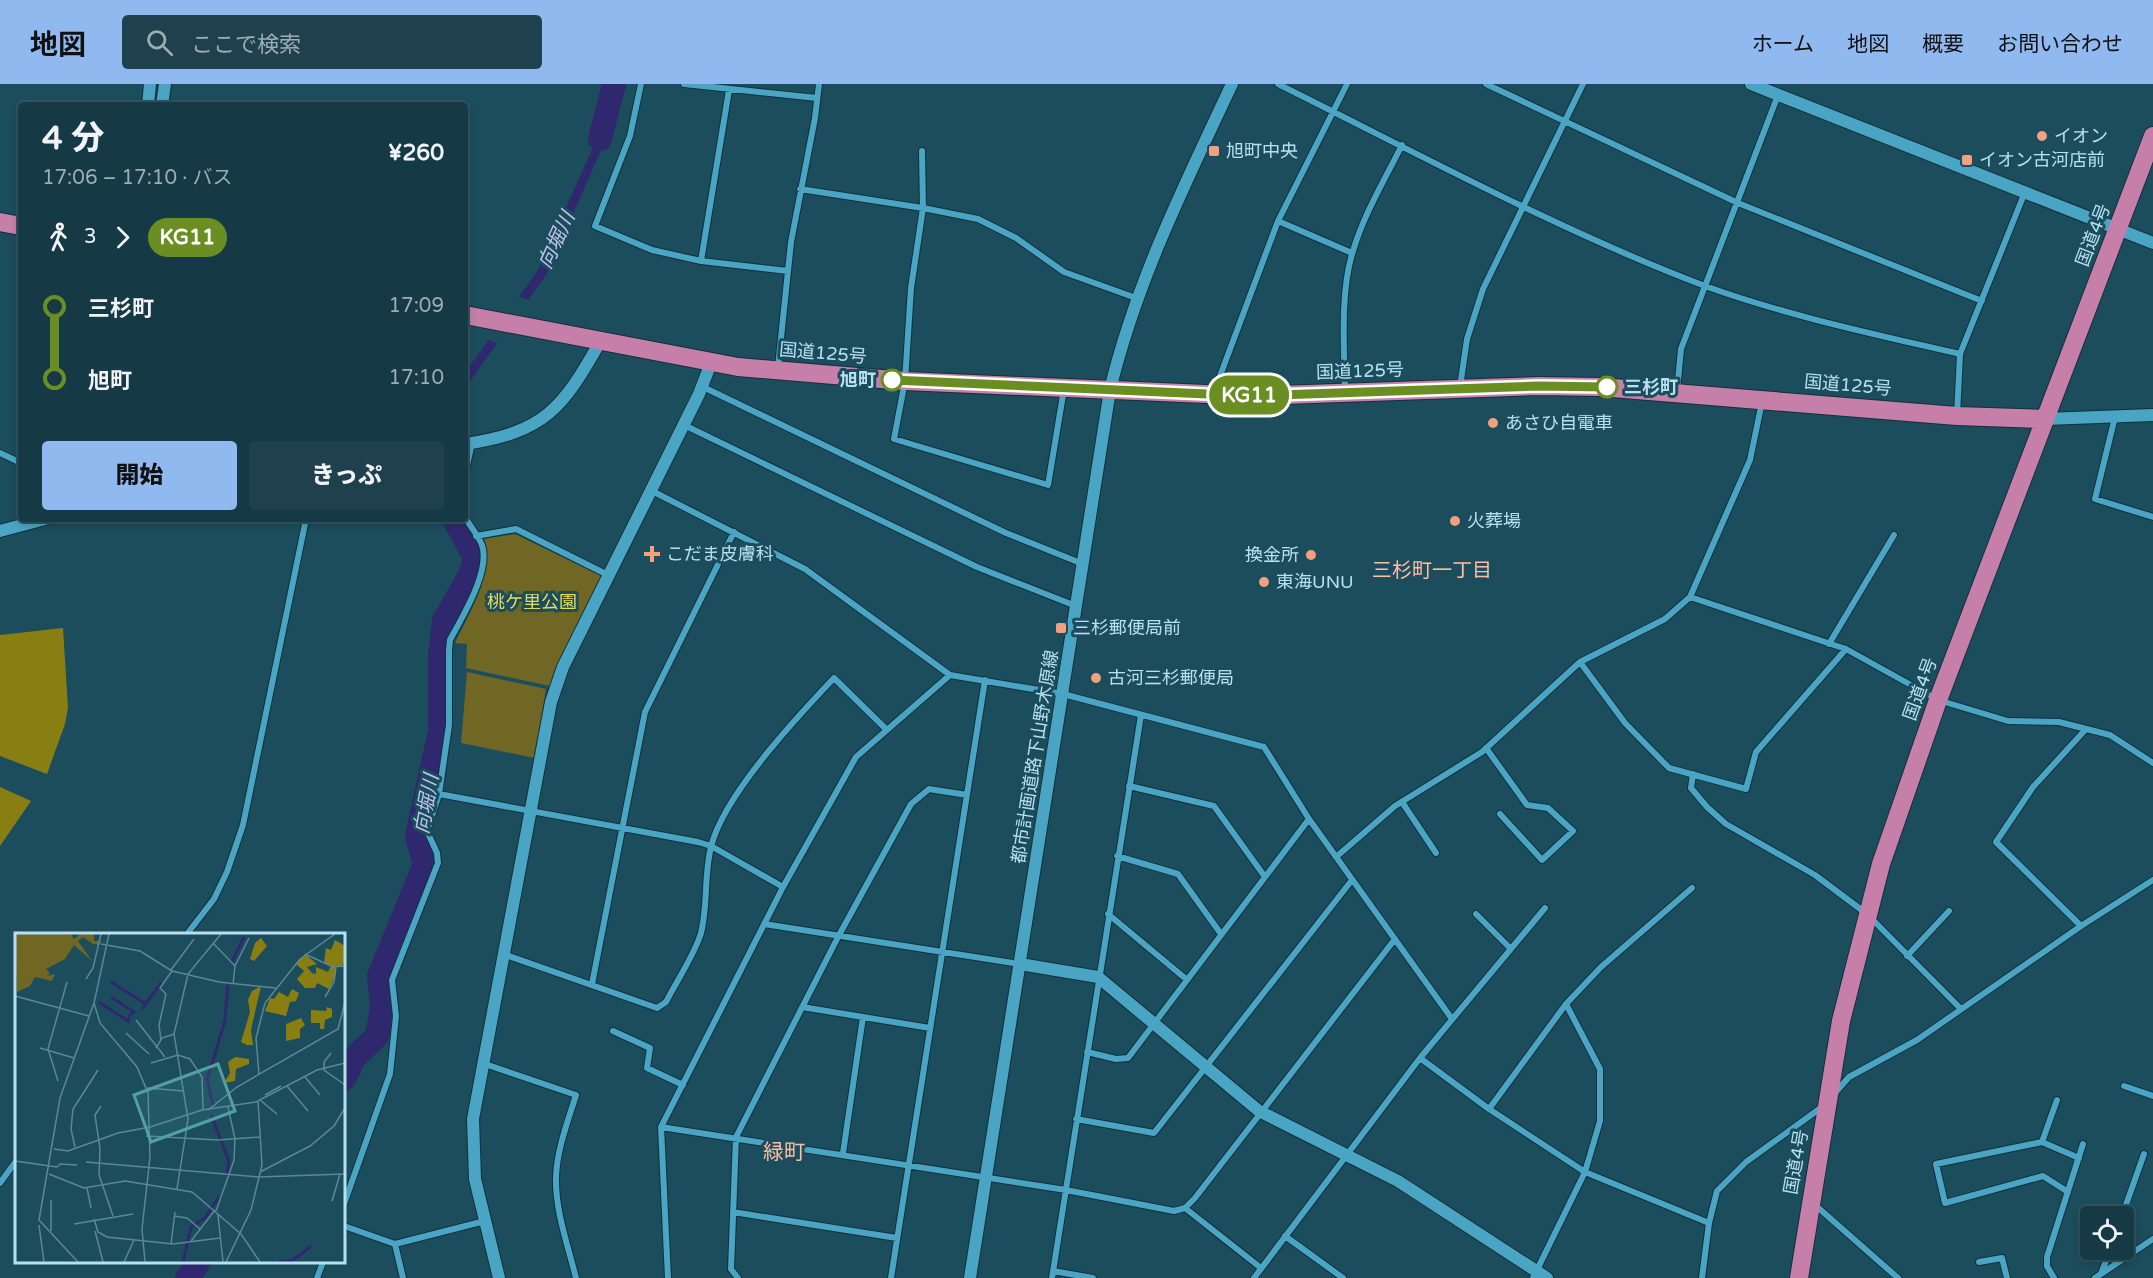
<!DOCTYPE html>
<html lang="ja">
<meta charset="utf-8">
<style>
:root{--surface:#153a46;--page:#1e414d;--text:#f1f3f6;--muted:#9dadb3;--line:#34545f;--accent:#90b9f0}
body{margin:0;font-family:"Varela Round","Noto Sans JP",sans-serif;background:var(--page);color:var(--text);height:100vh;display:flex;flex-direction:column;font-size:22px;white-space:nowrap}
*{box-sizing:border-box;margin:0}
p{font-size:20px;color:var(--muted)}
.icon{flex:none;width:33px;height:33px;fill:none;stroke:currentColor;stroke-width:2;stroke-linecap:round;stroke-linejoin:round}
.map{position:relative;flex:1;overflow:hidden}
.drawer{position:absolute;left:18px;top:18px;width:450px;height:420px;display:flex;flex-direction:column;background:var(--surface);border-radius:6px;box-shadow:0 3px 9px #0003,0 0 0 2px var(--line)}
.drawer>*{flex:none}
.badge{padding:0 12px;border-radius:20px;font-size:21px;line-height:39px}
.buttons{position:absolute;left:2080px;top:1122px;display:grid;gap:12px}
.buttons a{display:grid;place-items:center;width:54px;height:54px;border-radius:6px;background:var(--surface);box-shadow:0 3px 9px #0003,0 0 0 2px var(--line);font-size:30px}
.map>.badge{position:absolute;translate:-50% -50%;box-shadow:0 0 0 3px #fff}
.legs{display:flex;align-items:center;gap:9px;height:66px;padding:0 24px;font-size:20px}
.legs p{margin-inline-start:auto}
.overview{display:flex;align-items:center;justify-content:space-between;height:102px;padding:0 24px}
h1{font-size:33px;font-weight:800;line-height:45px}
.button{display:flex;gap:12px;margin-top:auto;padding:12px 24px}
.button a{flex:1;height:69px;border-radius:6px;background:var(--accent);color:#111;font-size:24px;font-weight:800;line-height:69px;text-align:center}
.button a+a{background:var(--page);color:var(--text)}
ul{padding:0 24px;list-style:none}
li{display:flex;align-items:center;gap:21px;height:72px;font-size:22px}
li i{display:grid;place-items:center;width:9px;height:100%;margin:0 8px;background:currentColor}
li i::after{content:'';width:15px;height:15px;margin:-8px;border:4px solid;border-radius:50%;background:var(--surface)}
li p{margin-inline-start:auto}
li:first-child i{background:linear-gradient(#0000 50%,currentColor 0)}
li:last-child i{background:linear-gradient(currentColor 50%,#0000 0)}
header{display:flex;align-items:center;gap:36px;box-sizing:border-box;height:84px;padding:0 30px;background:var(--accent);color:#111}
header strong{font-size:28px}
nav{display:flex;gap:33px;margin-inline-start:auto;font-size:21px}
.search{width:420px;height:54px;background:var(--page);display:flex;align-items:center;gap:15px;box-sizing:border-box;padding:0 21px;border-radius:6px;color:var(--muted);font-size:22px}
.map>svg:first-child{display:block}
</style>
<header>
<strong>地図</strong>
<div class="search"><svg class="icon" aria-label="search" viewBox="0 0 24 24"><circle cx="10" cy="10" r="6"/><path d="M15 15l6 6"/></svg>ここで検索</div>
<nav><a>ホーム</a><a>地図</a><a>概要</a><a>お問い合わせ</a></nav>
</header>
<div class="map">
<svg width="2153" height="1194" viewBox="0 0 2153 1194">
<rect width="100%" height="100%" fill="#1c4d5d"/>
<!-- green -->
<path fill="#6f6723" d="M 515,450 L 603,493 L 550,602 L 466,584 L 467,560 L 455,559 C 471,526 493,492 484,455 Z
M 467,588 L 546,605 L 535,674 L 461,659 Z"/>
<!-- forest -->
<path fill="#897e11" d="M 63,544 L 68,624 L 65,640 L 47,690 L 0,672 L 0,551 Z
M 0,703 L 31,717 L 0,762 Z"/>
<!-- water -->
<path fill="#30286f" d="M 605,23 L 614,26 L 602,64 L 546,191 L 465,304 L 465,289 L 538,186 L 594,61 Z"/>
<!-- pier -->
<path fill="#1c4d5d" d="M 518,212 L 532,217 L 500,260 L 486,255 Z"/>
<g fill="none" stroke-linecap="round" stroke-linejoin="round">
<!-- river -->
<path stroke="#30286f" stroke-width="24" d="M 600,55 L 614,0
M 344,995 L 355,973 L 377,952 L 382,924 L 379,892 L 425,780 L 417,752 L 440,647 L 440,570 L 444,537 L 470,491 L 475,474 L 454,435
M 187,1194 L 199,1178"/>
<defs>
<path id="street" d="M 641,0 L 630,52 L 595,142 L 652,166 L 701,177 L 788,187
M 684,0 L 817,14
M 1278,0 C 1417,69 1560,147 1705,202 C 1788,232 1874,250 1960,270
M 1486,0 L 1738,119 L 1982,217
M 922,67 L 923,124 L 911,204 L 905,297 L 894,355 L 1048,401 L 1064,305
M 800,105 L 923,124 L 978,135 L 1016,154 L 1064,188 L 1136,214
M 1278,137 L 1352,169
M 701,177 L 729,6
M 778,283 L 791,158 L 815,34 L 819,0
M 703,303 L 1006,449 L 1083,480
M 1460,303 L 1467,255 L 1483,205 L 1583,0
M 1345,306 C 1344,264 1340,207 1353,167 C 1364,130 1385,95 1402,61
M 1677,307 L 1681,265 L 1778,11
M 1214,308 L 1278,137 L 1347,0
M 1957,331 L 1960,270 L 2025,108
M 2115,333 L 2095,415 L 2153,433
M 684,341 L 977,483 L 1076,522
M 0,369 L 21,379
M 465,390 L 472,359
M 652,407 L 805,485 L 950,591 L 1063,610 L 1264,663 L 1309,735 L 1452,935
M 476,452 L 516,445 L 608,491
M 1690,513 L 1846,565 L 1938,616 L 2008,637 L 2059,638 L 2110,651 L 2153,679
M 1829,560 L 1894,451
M 1580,578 L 1625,639 L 1669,684 L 1746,705 L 1756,668 L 1846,565
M 1486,664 L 1527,721 L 1548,724 L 1573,747 L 1542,776 L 1500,730
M 1693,690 L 1691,704 L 1707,723 L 1726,740 L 1815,791 L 1867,830 L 1961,925
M 1129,702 L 1214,722 L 1265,793
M 439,710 L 698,758 L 711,762 L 783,803
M 1402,718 L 1436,769
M 1117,772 L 1178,790 L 1221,850
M 1336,773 L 1395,722 L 1482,668 L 1580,578 L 1665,535 L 1690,513 L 1750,376 L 1762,318
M 1108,830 L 1186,895
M 1476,830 L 1511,865
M 764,840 L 1020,880
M 2081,842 L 1996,758 L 2033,703 L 2086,645
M 187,850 L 214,815 L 227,788 L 243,741 L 306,435
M 503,870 L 657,924 L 666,918 C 676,898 695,870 701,849 C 708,821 704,790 711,763 C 723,712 797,633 834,594 L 887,646
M 1907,872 L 1949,827
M 592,900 L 645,628 L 734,448
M 802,923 L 930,944
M 613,947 L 650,964 L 647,984 L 683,1001
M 1087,968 L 1116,975 L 1128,974 L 1309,735
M 1420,974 L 1489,1025 L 1585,1088 L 1709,1139
M 482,979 L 576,1011 C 568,1037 557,1065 556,1093 C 555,1126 568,1162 576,1194
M 2124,1002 L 2153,1012
M 1835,1009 L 1849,993 L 1917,956 L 2081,842 L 2153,796
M 2057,1016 L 2042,1058 L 1936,1080 L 1945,1119 L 2043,1092 L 2068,1108
M 1489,1025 L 1566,920 L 1601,883 L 1692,804
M 1076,1035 L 1154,1049 L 1352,796
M 661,1043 L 1066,1106 L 1174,1127 L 1185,1124 L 1195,1114 L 1395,855
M 2042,1058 L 2079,1074
M 843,1069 L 863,933
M 0,1099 L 16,1077
M 344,1120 L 390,990 L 396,932 L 392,896 L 438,779 L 437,769 L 427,747 L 439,710 L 449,641 L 449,566 L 450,556 C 462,533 491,487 482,461 C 478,451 470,442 465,433
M 1815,1121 L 1898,1194
M 1185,1124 L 1261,1184
M 733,1128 L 897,1154
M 2122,1132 L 2144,1070
M 344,1142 L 395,1160 L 485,1137
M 1285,1152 L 1343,1194
M 395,1160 L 403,1194
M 1979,1178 L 2002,1174 L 2007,1194
M 1053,1187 L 1093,1194
M 2101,1190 L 2110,1166
M 317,1194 L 323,1178
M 668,1194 L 661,1043 L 783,803 L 856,673 L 950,591
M 738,1194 L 731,1185 L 736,1053 L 838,853 L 911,720 L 929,705 L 967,711
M 891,1194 L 985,596
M 1052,1194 L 1141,631
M 1254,1194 L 1420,974 L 1545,824
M 1533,1194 L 1585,1088 L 1600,1037 L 1600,985 L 1566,920
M 1702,1194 L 1709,1139 L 1717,1107 L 1746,1078 L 1822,1023
M 2054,1194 L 2047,1182 L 2047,1173 L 2083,1060
M 2095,1194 L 2153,1155"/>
<path id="secondary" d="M 1751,0 L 2153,159
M 148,21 L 150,0
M 162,21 L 165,0
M 2045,335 L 2153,331
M 465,360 C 545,348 562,325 600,258
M 0,447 L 45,435
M 1020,880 L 1098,893 L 1259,1027 L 1398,1097 L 1547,1194
M 499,1194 L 475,1095 L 473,1035 L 551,618 L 563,583 L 699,310 L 711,279
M 970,1194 L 1110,306 C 1136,198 1185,100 1232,0"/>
<path id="highway" d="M 0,138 L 21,142
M 465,231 L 738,283 L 905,297 L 1252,312 L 1538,302 L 1600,303 L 1957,332 L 2045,335
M 1799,1194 L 1841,937 L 1881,780 L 1938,616 L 2153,52"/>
</defs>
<!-- street casing -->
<use href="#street" stroke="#13303a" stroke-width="8"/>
<!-- secondary casing -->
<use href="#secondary" stroke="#13303a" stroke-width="14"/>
<!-- highway casing -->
<use href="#highway" stroke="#13303a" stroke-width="20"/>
<!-- street -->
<use href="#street" stroke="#49a5c3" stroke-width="6"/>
<!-- secondary -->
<use href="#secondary" stroke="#49a5c3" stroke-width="12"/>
<!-- highway -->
<use href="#highway" stroke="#c57fa9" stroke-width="18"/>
</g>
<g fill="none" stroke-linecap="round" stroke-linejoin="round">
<defs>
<path id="line-1" d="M 892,296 L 1252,312 L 1538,302 L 1607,303"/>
</defs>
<!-- line-1 casing -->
<use href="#line-1" stroke="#fff" stroke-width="14"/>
<!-- line-1 -->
<use href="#line-1" stroke="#6b8e23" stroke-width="9"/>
</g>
<!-- markers -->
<g fill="#f2a07f" stroke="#1c4d5d" stroke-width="2">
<circle cx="2042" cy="52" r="6"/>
<rect x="1208" y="61" width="12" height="12" rx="3"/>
<rect x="1961" y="70" width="12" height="12" rx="3"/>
<circle cx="1493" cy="339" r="6"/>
<circle cx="1455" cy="437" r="6"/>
<path d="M649 461h6v6h6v6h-6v6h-6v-6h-6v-6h6z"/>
<circle cx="1311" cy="471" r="6"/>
<circle cx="1264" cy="498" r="6"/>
<rect x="1055" y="538" width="12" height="12" rx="3"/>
<circle cx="1096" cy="594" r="6"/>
</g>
<g fill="#fff" stroke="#6b8e23" stroke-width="3">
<circle cx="892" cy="296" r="10"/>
<circle cx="1607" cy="303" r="10"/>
</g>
<g text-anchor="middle" stroke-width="6" stroke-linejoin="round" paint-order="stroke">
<!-- poi labels -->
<g font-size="18" fill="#b7e0f0" stroke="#1c4d5d" text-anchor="start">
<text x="2054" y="58">イオン</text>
<text x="1226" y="73">旭町中央</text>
<text x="1979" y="82">イオン古河店前</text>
<text x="1505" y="345">あさひ自電車</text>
<text x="1467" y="443">火葬場</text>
<text x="666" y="476">こだま皮膚科</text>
<text x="1299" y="477" text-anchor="end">換金所</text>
<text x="1276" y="504">東海UNU</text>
<text x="1073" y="550">三杉郵便局前</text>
<text x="1108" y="600">古河三杉郵便局</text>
</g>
<!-- street labels -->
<g font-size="18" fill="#b7e0f0" stroke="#1c4d5d">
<text transform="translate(2093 151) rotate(-69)" y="6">国道4号</text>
<text transform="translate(823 269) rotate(5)" y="6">国道125号</text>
<text transform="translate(1360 287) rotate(-2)" y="6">国道125号</text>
<text transform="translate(1848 301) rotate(5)" y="6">国道125号</text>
<text transform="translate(1920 605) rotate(-70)" y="6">国道4号</text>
<text transform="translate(1035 673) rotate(-81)" y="6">都市計画道路下山野木原線</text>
<text transform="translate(1796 1078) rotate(-80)" y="6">国道4号</text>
</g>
<!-- stop labels -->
<g font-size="18" font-weight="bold" fill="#b7e0f0" stroke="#1c4d5d" text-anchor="end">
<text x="876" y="302">旭町</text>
<text x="1624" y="309" text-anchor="start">三杉町</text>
</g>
<!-- park labels -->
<g font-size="18" fill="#e8da58" stroke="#1c4d5d">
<text x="532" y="524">桃ケ里公園</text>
</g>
<!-- water labels -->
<g font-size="20" font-style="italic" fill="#c1c3ee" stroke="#1c4d5d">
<text transform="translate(556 156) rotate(-65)" y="7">向堀川</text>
<text transform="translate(426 720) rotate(-80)" y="7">向堀川</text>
</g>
<!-- neighbourhood labels -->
<g font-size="20" fill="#fcbea5" stroke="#1c4d5d">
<text x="1432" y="493">三杉町一丁目</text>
</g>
<!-- quarter labels -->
<g font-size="21" fill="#fcbea5" stroke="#1c4d5d">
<text x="784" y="1075">緑町</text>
</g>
</g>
<!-- overview -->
<g transform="translate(15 849)">
<rect width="330" height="330" fill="#1c4d5d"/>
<path d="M 0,1 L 56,1 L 59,6 L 65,1 L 79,1 L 79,8 L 86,8 L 85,12 L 78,11 L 68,4 L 63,8 L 77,28 L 59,12 L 50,26 L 31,36 L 35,40 L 32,43 L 40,41 L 37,48 L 20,44 L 15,53 L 2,59 Z" fill="#6f6723"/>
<path d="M 246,5 L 252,13 L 239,28 L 235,26 L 240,10 ZM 320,7 L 330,13 L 330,27 L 327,33 L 320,34 L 321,42 L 314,56 L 302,50 L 300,55 L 290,55 L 282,46 L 289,38 L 281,31 L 290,21 L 302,31 L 292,34 L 297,40 L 301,41 L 301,34 L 313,39 L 316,33 L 309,30 L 311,15 L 316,17 ZM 246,53 L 236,97 L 238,112 L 232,112 L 226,109 L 235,79 L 233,67 L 237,58 ZM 277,56 L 284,60 L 281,68 L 275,69 L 271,83 L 250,78 L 255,65 L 259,66 L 264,59 L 273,64 ZM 312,74 L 317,76 L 317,84 L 310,87 L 309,96 L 305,96 L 305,90 L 296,90 L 296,77 L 311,78 ZM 286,85 L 290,92 L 285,96 L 285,105 L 271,108 L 271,91 ZM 220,124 L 234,126 L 234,131 L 221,136 L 220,148 L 209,150 L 215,140 L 213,129 Z" fill="#897e11"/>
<path fill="none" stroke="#30286f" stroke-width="3" d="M 217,29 L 229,4M 96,49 L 131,71M 96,64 L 119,79 L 114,83M 84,69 L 113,88 L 114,84M 127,76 L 146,50M 198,128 L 210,87 L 213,52M 198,128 L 192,146 L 198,172M 196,182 L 214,228 L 212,243M 168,329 L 176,294 L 190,285 L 204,264M 264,329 L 278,327 L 296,313"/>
<path fill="none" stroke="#5a8898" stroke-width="1.5" d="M 94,1 L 79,70 L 85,90 L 122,134 L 133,160 L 135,224 L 127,296 L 130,329M 198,10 L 220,33M 86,11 L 125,18 L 157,38 L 204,49 L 261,55M 290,21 L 318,34 L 330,33M 156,37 L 179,6M 71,46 L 78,35 L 86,1M 218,51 L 220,33 L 234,5M 0,63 L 74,83M 310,64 L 319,49 L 321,34M 121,87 L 150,124M 111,100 L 134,121M 146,107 L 144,92 L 151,61 L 145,55 L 157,38M 25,115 L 59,125M 141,115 L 147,105 L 159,101M 316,120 L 309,129 L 309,137 L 330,152M 136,130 L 163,122 L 175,126 L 187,144 L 188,176M 244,142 L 241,105 L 250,70 L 285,26 L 320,1M 290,144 L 305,162M 43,148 L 33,116 L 52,49M 272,153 L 293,178M 132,155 L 168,158M 250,162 L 266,153M 245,167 L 262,181M 86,173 L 80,182 L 85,216 L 84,242 L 98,283M 193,177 L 222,154 L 323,96 L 330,69M 135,194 L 187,177 L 241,169 L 302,137 L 330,130M 131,203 L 203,207 L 246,204M 60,214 L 56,196 L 58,176 L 83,137M 39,216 L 53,218 L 103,200 L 135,194M 0,228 L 42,234 L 45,231 L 62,232M 71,229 L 243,244 L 330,241M 245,239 L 295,213 L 319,193 L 330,175M 34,241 L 69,255 L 110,248 L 177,259 L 226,301 L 245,329M 72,255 L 76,275M 162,256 L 173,186 L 159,101 L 173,41 L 206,1M 317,268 L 325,241M 201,278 L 219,227 L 220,206 L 213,174M 203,282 L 208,329M 159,283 L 172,285 L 185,296M 79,286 L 83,299 L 92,304 L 158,311 L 205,305M 59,291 L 118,281M 24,292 L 29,329M 36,298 L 36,267M 80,298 L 88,329M 176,308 L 200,277M 156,311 L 160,279M 63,329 L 24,287 L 45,165 L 79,70M 109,329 L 119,307M 211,329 L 236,277 L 247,232 L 243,168"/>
<path fill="#52a0a2" fill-opacity="0.15" stroke="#52a0a2" stroke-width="3" d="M 203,131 L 220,178 L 136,209 L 119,162 Z"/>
<rect width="330" height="330" fill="none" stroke="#b7e0f0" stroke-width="3"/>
</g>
</svg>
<div class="buttons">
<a><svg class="icon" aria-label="locate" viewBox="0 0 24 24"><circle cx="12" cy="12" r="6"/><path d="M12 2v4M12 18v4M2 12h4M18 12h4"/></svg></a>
</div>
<b class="badge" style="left:1249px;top:311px;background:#6b8e23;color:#fff">KG11</b>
<section class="drawer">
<div class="overview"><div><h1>4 分</h1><p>17:06 – 17:10 · バス</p></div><b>¥260</b></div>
<div class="legs"><svg class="icon" aria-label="walk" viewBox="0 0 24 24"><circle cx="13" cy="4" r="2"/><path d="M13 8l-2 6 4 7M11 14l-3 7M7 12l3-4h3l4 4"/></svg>3<svg class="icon" aria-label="forward" viewBox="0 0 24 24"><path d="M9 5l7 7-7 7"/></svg><b class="badge" style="background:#6b8e23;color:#fff">KG11</b></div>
<ul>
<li><i style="color:#6b8e23"></i><b>三杉町</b><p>17:09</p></li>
<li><i style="color:#6b8e23"></i><b>旭町</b><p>17:10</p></li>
</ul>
<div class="button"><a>開始</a><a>きっぷ</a></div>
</section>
</div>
